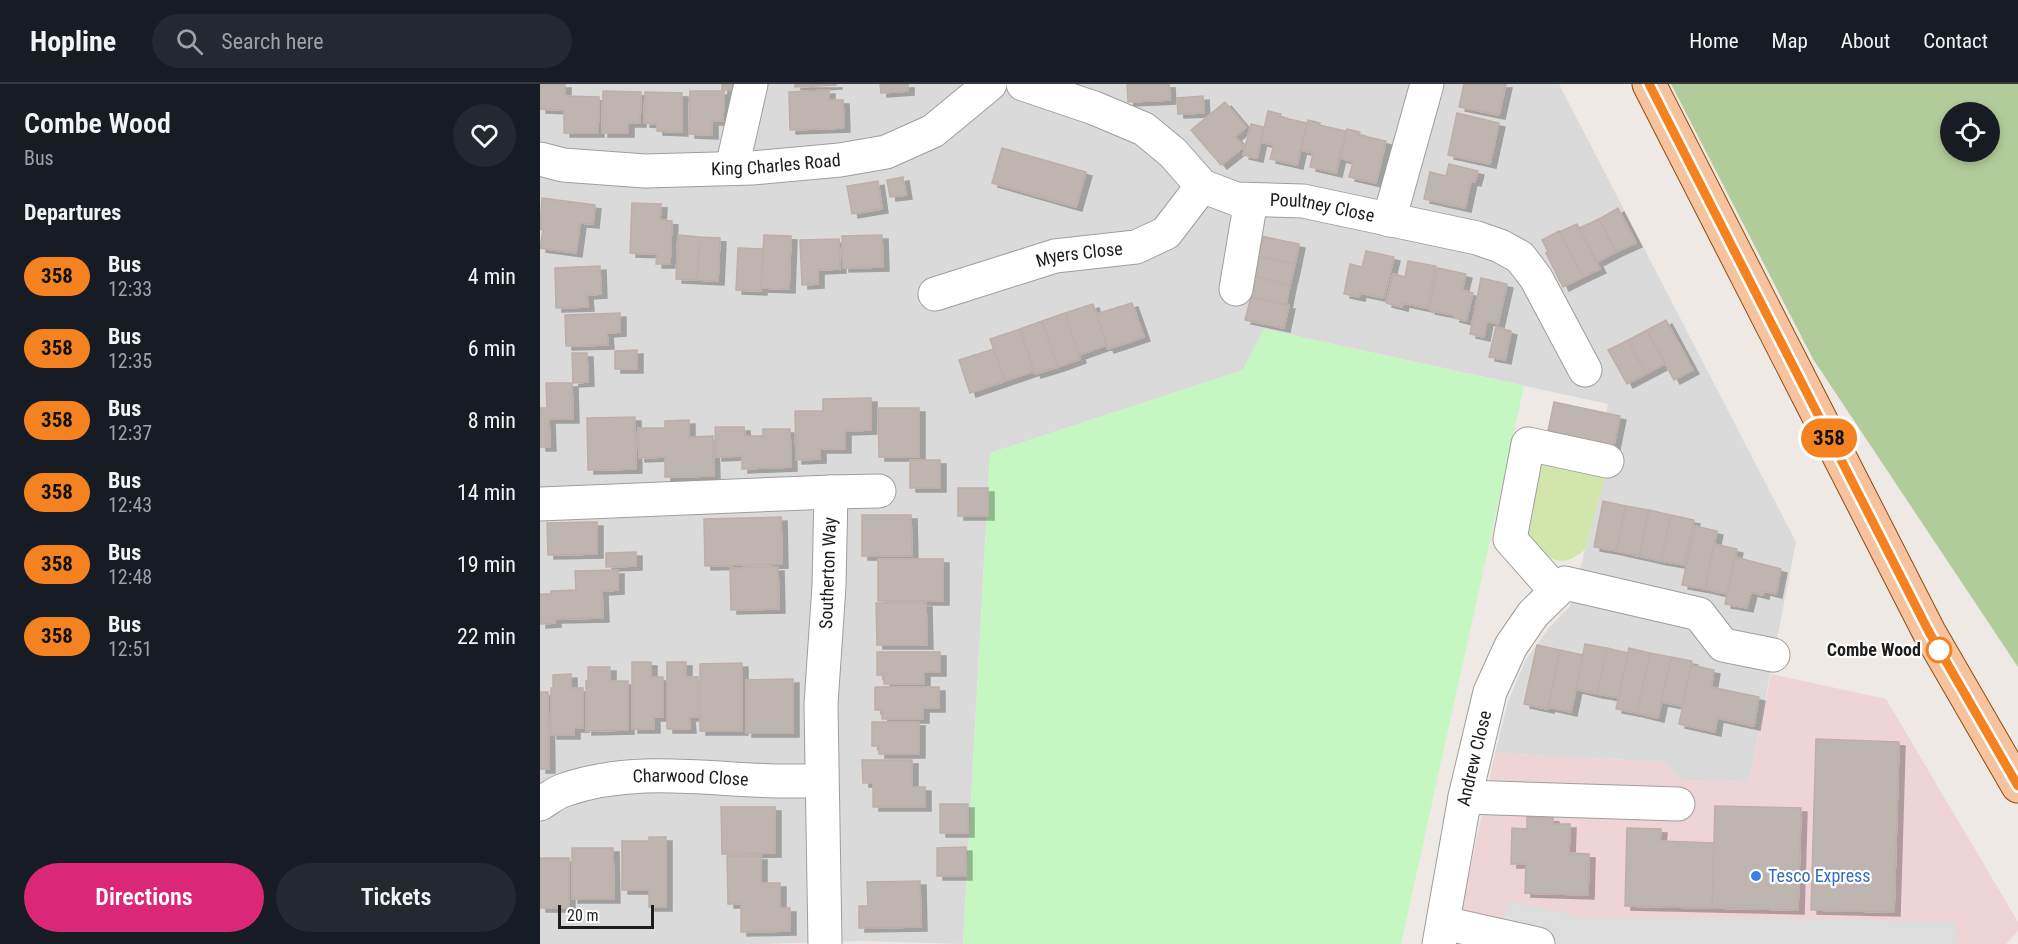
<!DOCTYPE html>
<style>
:root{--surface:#171b24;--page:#242831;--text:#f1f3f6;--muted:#9ea1a6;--line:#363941;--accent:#db2777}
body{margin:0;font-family:"Roboto Condensed",sans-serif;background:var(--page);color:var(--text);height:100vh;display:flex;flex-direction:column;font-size:22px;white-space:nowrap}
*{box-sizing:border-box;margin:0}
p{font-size:20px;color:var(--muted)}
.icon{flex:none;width:33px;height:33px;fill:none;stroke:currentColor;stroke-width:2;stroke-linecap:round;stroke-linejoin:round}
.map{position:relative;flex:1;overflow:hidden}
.details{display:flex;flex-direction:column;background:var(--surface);width:540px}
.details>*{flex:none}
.badge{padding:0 12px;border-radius:20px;font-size:21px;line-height:39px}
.tools{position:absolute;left:1400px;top:18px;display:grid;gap:12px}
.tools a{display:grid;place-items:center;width:60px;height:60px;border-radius:50%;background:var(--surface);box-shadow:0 3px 9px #0003;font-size:30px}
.scale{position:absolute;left:18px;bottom:15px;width:96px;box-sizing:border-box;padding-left:6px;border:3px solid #1d1d1d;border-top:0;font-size:16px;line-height:21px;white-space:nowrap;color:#1d1d1d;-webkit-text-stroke:4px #fff;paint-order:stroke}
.map>.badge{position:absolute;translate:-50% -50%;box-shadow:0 0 0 3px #fff}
h2{padding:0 24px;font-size:22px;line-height:54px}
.round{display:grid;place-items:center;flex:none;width:63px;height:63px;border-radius:32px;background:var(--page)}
.head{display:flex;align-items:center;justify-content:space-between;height:102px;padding:0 24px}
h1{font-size:28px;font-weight:600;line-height:45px}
.primary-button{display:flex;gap:12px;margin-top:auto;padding:12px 24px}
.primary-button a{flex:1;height:69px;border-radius:36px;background:var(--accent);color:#fff;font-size:24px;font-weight:600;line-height:69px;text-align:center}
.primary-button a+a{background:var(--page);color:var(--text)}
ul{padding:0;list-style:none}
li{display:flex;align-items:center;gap:18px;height:72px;padding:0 24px}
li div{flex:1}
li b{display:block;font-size:22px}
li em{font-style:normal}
li .badge{min-width:66px;font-weight:700;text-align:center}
header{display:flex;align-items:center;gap:36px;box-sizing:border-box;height:84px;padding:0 30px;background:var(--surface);border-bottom:2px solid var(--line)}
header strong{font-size:28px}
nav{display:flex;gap:33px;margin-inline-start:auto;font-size:21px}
.search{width:420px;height:54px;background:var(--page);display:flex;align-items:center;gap:15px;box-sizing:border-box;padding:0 21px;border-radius:33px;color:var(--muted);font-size:22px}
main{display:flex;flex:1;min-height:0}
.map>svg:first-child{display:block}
</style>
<header>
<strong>Hopline</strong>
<div class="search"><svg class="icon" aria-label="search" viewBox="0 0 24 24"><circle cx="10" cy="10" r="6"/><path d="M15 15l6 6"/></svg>Search here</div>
<nav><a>Home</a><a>Map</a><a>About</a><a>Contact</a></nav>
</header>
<main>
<section class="details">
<div class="head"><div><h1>Combe Wood</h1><p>Bus</p></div><a class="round"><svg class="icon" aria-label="heart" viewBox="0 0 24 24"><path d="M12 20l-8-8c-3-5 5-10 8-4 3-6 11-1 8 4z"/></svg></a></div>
<h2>Departures</h2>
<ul>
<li><span class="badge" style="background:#f58220;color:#111">358</span><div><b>Bus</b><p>12:33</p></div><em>4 min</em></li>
<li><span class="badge" style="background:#f58220;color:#111">358</span><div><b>Bus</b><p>12:35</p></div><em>6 min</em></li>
<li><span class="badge" style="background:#f58220;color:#111">358</span><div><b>Bus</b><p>12:37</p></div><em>8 min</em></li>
<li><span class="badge" style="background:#f58220;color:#111">358</span><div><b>Bus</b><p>12:43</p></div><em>14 min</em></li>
<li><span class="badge" style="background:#f58220;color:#111">358</span><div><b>Bus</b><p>12:48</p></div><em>19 min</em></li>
<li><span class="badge" style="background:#f58220;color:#111">358</span><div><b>Bus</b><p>12:51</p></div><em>22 min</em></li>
</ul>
<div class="primary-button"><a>Directions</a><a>Tickets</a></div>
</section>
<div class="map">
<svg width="1478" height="860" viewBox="0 0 1478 860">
<defs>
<filter id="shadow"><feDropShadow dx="6" dy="4" stdDeviation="0" flood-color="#0004"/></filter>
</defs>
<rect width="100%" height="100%" fill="#eee9e4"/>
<!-- residential -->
<path fill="#dbdadb" d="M 0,0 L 1019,0 L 1256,458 L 1209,698 L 1141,696 L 1123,678 L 955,669 L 968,618 L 985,577 L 1008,545 L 1030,522 L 1073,362 L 1061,359 L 1068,320 L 724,245 L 703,286 L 450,369 L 423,860 L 322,857 L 221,860 L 0,860 Z"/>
<!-- commercial -->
<path fill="#eed3d7" d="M 1231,590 L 1346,615 L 1478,838 L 1478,847 L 1466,860 L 914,860 L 955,669 L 1123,678 L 1141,696 L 1209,698 Z"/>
<!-- grass -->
<path fill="#d2e6ac" d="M 1007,377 L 1066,389 L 1045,466 C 1040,469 1034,474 1028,476 C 1008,482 991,456 978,443 L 996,380 Z"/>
<!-- forest -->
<path fill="#b1cc9a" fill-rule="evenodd" d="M 1131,0 L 1478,0 L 1478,583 L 1273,275 ZM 1449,28 L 1449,68 L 1410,68 L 1410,28 Z"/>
<!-- park -->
<path fill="#c6f7c2" d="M 724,245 L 984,302 L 861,860 L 423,860 L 450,369 L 703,286 Z"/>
<!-- parking -->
<path fill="#ddd" d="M 968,817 L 1042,833 L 1173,833 L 1416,838 L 1417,860 L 958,860 Z"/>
<!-- building -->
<path fill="#beb4b0" stroke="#bfaea7" stroke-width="1.5" filter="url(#shadow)" d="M 0,0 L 25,0 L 25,12 L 59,13 L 58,49 L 24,49 L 24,26 L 0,25 Z
M 182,0 L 197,0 L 197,6 L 182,6 Z
M 255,0 L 296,0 L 296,1 L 255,3 Z
M 340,0 L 368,0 L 368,7 L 341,9 Z
M 587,0 L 629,0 L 630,16 L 588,18 Z
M 924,0 L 966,0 L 959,31 L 919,23 Z
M 289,6 L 289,16 L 303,16 L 304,44 L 250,46 L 249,8 Z
M 63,7 L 101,8 L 100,39 L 88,39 L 88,49 L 62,49 Z
M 150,7 L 184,7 L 183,37 L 172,37 L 172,51 L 149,50 Z
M 105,8 L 142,9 L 142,48 L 117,47 L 117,40 L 104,39 Z
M 663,12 L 664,29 L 638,30 L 637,14 Z
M 685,18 L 706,43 L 695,53 L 704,63 L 681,81 L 651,46 Z
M 728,27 L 741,30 L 740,33 L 767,39 L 757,81 L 730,75 L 734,61 L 721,58 Z
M 917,29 L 959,39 L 950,80 L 908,71 Z
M 768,36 L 780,39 L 779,41 L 806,47 L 796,89 L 770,83 L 773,69 L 761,66 Z
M 711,40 L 724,43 L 717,74 L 703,71 Z
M 807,45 L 820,48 L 819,51 L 846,57 L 836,99 L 809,93 L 813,78 L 800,74 Z
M 462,64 L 546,88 L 536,123 L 452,99 Z
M 909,80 L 938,87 L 935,98 L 931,97 L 925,124 L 884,115 L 890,88 L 906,92 Z
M 363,93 L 366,111 L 350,113 L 347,96 Z
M 338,97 L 342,125 L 312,130 L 307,102 Z
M 2,114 L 55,121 L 53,140 L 40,139 L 36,169 L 0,164 L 3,146 L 0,145 Z
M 92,119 L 121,120 L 120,136 L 132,137 L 130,180 L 116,180 L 117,170 L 90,169 Z
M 1078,124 L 1096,159 L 1076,168 L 1059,135 Z
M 1059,135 L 1076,168 L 1057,178 L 1039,144 Z
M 1037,140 L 1060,185 L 1043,193 L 1019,148 Z
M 1019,147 L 1043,193 L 1023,203 L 1006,169 L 1008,168 L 1002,156 Z
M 138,151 L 160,153 L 157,196 L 136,195 Z
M 224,151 L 251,152 L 249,205 L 221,204 Z
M 342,151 L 343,183 L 303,184 L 302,152 Z
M 721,152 L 759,160 L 755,180 L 716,172 Z
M 160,153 L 180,154 L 178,197 L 157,196 Z
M 299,155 L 300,185 L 278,186 L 278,200 L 262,201 L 260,156 Z
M 198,164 L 223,165 L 221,207 L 196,206 Z
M 826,167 L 854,173 L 844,214 L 820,209 L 819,213 L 804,210 L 810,180 L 822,183 Z
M 716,172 L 755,180 L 750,201 L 712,192 Z
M 868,177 L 896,182 L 887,224 L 863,219 L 862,223 L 846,219 L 853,190 L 865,193 Z
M 60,182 L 61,210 L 47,211 L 48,223 L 16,224 L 15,184 Z
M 898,184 L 926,190 L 922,206 L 933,209 L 926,237 L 914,234 L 914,231 L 889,226 Z
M 712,192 L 750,201 L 746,221 L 707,212 Z
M 941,194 L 967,200 L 958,240 L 947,237 L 944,253 L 930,250 Z
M 711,213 L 749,221 L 744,244 L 705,236 Z
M 592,219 L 604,253 L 568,265 L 556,230 Z
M 553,220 L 567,261 L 539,271 L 525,229 Z
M 80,229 L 80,248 L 67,249 L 68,261 L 26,262 L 25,231 Z
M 525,229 L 540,275 L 518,283 L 502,237 Z
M 1126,236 L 1153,286 L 1134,296 L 1107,246 Z
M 502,237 L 518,283 L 495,290 L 480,245 Z
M 956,243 L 971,247 L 965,276 L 949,273 Z
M 480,245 L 494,287 L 465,297 L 450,255 Z
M 1107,246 L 1125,280 L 1106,290 L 1088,256 Z
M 1088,256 L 1106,290 L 1087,300 L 1068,266 Z
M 454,265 L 465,297 L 430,309 L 419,276 Z
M 97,266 L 97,285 L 75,285 L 75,267 Z
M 32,269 L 47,269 L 48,298 L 33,299 Z
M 6,299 L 32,299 L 33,335 L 9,335 L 10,363 L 0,363 L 0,324 L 7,324 Z
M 331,314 L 331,346 L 305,347 L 305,365 L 280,365 L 280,375 L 256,376 L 255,327 L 283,327 L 283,315 Z
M 1014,318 L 1080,332 L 1074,361 L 1008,347 Z
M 338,324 L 379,324 L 379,373 L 339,373 Z
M 95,333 L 96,385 L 48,386 L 47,334 Z
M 149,336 L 149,353 L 173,352 L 174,392 L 125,393 L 125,373 L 99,374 L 98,344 L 125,344 L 125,337 Z
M 175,343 L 204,343 L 205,352 L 223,352 L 223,345 L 250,345 L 251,383 L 202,385 L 202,372 L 176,373 Z
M 370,376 L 400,376 L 400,404 L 370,404 Z
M 418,404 L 448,404 L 448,432 L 418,432 Z
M 1063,417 L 1086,422 L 1076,467 L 1054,463 Z
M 1086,422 L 1109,426 L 1099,472 L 1076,467 Z
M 1109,426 L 1131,431 L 1121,477 L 1099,472 Z
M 322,431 L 371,431 L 372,472 L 322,472 Z
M 1131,431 L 1154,436 L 1144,481 L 1121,477 Z
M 241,433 L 242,480 L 165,482 L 164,435 Z
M 57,438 L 57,470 L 8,471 L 7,439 Z
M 1155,442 L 1177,447 L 1165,505 L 1142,501 Z
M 1174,460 L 1197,465 L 1187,510 L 1165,505 Z
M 96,468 L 96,482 L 66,483 L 66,469 Z
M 1195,473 L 1241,485 L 1236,510 L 1224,507 L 1223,511 L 1211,508 L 1207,524 L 1185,520 Z
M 338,475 L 403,475 L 403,517 L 338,517 Z
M 238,483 L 239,525 L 191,526 L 190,484 Z
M 78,486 L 78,506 L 62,507 L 63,534 L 15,535 L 15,539 L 0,540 L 0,510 L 11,510 L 11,507 L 36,506 L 35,487 Z
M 336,519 L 386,519 L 387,561 L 337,561 Z
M 1045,560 L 1067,564 L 1057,610 L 1036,605 Z
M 997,561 L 1020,566 L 1008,625 L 984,620 Z
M 1067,564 L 1088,569 L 1079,614 L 1057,610 Z
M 1089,564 L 1110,569 L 1097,629 L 1076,625 Z
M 1020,566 L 1043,571 L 1031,628 L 1008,623 Z
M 337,568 L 400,568 L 400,588 L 384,588 L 384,600 L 344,600 L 344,591 L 337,591 Z
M 1110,569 L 1131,573 L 1118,634 L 1097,629 Z
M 1131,573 L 1152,577 L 1142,622 L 1121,618 Z
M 92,578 L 111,578 L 111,593 L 123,593 L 123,633 L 114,633 L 114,645 L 92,645 Z
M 127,578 L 146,578 L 146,593 L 158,593 L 158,633 L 149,633 L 150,645 L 127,645 Z
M 202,579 L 202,647 L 160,647 L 160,580 Z
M 1151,581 L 1174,586 L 1171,603 L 1219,613 L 1214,642 L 1177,634 L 1175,648 L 1139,640 Z
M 48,583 L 70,583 L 70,597 L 88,597 L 88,646 L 46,647 L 46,597 L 48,597 Z
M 31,590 L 31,604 L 43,604 L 43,644 L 34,644 L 34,651 L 11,651 L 11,604 L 13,604 L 13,591 Z
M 253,595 L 253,649 L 206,649 L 206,596 Z
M 335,603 L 399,603 L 399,624 L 383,624 L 383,635 L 342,635 L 342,626 L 335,626 Z
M 0,608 L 8,608 L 9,685 L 0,685 Z
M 332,638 L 379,638 L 379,670 L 339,670 L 339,662 L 332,662 Z
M 1276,655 L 1359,658 L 1354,828 L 1271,826 Z
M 322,676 L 372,676 L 372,703 L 385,703 L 385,723 L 333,723 L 333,699 L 323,699 Z
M 400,720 L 428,720 L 428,749 L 400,749 Z
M 1175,722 L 1261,724 L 1258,826 L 1172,824 Z
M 181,723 L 235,723 L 235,769 L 182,770 Z
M 987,733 L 1013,734 L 1013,740 L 1030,740 L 1029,769 L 1049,770 L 1048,811 L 985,809 L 986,780 L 971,780 L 972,744 L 987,745 Z
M 1087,744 L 1121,745 L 1120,757 L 1174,759 L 1172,824 L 1085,822 Z
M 109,753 L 126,753 L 126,823 L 109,823 L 109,806 L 82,806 L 82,757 L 109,757 Z
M 426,763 L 426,792 L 397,792 L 397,764 Z
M 32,764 L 73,764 L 74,815 L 32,815 Z
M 187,772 L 221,772 L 221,799 L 240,799 L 240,824 L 250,824 L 250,847 L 201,848 L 201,820 L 188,820 Z
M 0,774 L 29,774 L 29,824 L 0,824 Z
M 380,797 L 381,843 L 319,844 L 319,822 L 328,822 L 327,798 Z"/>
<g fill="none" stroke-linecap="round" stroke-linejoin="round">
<defs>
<g id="minor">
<path id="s1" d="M 483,0 L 554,24 L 604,45 L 633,69 L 662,102 L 696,115 L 763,117 L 937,154 L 960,162 L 980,173 L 996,194 L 1045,286"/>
<path id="s2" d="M 0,75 L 23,81 L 105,87 L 212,84 L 300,76 L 346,68 L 393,47 L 450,0"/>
<path d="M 192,84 L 211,0"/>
<path d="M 849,136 L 887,0"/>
<path d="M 696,205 L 711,116"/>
<path id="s3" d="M 395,210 L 515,172 L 596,163 L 626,149 L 662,102"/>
<path d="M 291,408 L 339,407"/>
<path d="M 0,420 L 291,408 L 289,502 L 281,620 L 285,860"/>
<path d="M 1016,507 L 970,455 L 988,360 L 1067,377"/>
<path d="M 925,713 L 1138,720"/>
<path id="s4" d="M 0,720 C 8,715 15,709 24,706 C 93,682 164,695 235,697 C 250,697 266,697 281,697"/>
<path d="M 904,839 L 998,860"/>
<path id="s5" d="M 899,860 L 925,713 L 950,608 L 971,562 L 993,530 L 1025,499 L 1159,530 L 1183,561 L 1233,571"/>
</g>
<path id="major" d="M 1109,0 L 1389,548 L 1478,702"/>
</defs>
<!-- minor casing -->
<use href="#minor" stroke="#9e9e9e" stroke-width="35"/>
<!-- major casing -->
<use href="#major" stroke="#904d07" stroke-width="35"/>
<!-- minor -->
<use href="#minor" stroke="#fff" stroke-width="33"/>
<!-- major -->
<use href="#major" stroke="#f7c39f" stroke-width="33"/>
</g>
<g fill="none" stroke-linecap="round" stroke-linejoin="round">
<defs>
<path id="line" d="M 1109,0 L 1389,548 L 1478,702"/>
</defs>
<!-- line casing -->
<use href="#line" stroke="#fff" stroke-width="14"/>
<!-- line -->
<use href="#line" stroke="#f58220" stroke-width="9"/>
</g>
<!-- markers -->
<circle fill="#fff" stroke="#f58220" stroke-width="3" cx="1399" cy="566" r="12"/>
<circle fill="#3f7fe0" stroke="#fff" stroke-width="2" cx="1216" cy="792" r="6"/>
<g text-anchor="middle" stroke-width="4.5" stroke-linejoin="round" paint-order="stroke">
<!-- street labels -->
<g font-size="18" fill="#1d1d1d" stroke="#fff">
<text dy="6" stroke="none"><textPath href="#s2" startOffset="237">King Charles Road</textPath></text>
<text dy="6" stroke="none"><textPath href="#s1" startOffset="334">Poultney Close</textPath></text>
<text dy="6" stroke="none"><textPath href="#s3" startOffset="150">Myers Close</textPath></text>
<text transform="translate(288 489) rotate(-88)" y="6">Southerton Way</text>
<text dy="6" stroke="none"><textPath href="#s5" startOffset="189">Andrew Close</textPath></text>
<text dy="6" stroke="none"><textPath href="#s4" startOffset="156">Charwood Close</textPath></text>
</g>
<!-- stop labels -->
<g font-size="18" font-weight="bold" fill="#1d1d1d" stroke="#fff" text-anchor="end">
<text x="1381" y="572">Combe Wood</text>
</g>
<!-- shop labels -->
<g font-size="18" fill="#366cbe" stroke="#fff" text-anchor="start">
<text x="1228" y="798">Tesco Express</text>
</g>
</g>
</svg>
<div class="tools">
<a><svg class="icon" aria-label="locate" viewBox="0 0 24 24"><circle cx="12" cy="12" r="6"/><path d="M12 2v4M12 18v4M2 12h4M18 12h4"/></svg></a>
</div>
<div class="scale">20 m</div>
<b class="badge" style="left:1289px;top:354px;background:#f58220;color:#111">358</b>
</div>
</main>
